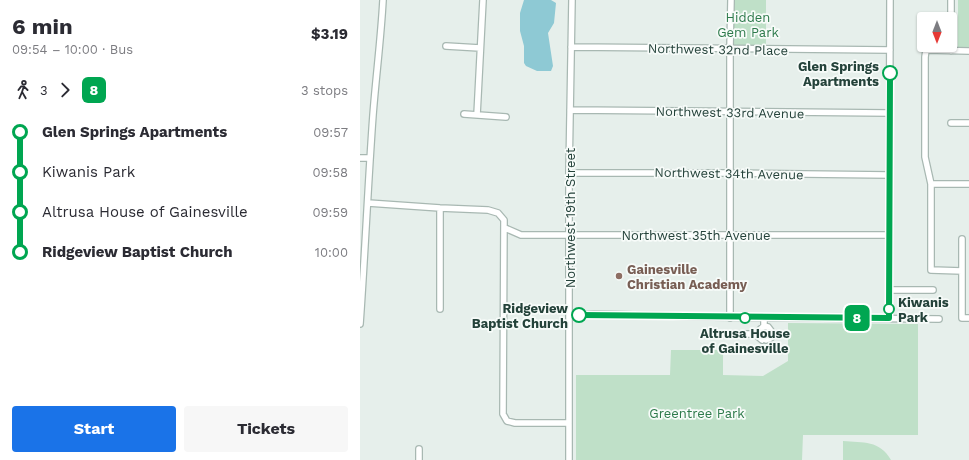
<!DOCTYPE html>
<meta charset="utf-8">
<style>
:root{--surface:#fff;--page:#f7f7f7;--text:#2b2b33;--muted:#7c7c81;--accent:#1a73e8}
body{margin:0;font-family:"Work Sans",sans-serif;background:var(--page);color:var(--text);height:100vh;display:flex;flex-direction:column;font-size:15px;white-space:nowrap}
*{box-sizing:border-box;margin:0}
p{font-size:13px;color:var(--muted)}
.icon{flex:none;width:22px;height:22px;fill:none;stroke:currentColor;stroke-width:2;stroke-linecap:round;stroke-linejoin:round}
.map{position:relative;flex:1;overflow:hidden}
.side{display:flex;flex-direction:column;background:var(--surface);width:360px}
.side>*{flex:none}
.badge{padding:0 8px;border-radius:6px;font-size:14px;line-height:26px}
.needle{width:26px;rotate:180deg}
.buttons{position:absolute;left:557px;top:12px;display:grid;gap:8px}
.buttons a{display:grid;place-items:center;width:40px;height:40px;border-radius:4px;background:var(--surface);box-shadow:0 1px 3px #0004;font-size:20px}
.map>.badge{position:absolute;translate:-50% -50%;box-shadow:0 0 0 2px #fff}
.legs{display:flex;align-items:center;gap:6px;height:44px;padding:0 12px;font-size:13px}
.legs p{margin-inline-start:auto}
.overview{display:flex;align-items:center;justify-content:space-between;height:68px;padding:0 12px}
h1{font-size:22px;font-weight:700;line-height:30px}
.cta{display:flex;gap:8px;margin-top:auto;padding:8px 12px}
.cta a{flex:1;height:46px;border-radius:4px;background:var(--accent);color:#fff;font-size:16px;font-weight:700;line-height:46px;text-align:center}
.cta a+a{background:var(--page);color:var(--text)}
ul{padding:0 12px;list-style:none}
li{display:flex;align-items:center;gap:14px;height:40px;font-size:15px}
li i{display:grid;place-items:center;width:6px;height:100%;margin:0 5px;background:currentColor}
li i::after{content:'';width:10px;height:10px;margin:-5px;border:3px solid;border-radius:50%;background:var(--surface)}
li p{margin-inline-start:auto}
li:first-child i{background:linear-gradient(#0000 50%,currentColor 0)}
li:last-child i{background:linear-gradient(currentColor 50%,#0000 0)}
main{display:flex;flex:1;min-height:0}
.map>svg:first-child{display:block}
</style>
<main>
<section class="side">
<div class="overview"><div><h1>6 min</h1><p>09:54 – 10:00 · Bus</p></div><b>$3.19</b></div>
<div class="legs"><svg class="icon" aria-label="walk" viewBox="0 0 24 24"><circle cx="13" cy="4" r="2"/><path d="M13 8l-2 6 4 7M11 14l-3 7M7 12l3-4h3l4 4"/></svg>3<svg class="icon" aria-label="forward" viewBox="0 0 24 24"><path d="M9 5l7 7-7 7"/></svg><b class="badge" style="background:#00a651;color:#fff">8</b><p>3 stops</p></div>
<ul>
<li><i style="color:#00a651"></i><b>Glen Springs Apartments</b><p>09:57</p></li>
<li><i style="color:#00a651"></i><span>Kiwanis Park</span><p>09:58</p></li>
<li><i style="color:#00a651"></i><span>Altrusa House of Gainesville</span><p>09:59</p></li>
<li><i style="color:#00a651"></i><b>Ridgeview Baptist Church</b><p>10:00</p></li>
</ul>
<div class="cta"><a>Start</a><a>Tickets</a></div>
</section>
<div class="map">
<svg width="609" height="460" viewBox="0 0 609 460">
<rect width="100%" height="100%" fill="#e6efeb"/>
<!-- green -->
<path fill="#bfe0c8" d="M 371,0 L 406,0 L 406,49 L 370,48 Z
M 598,0 L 609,0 L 609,48 L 598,48 Z
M 428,323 L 558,324 L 558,435 L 443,435 L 442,460 L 216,460 L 216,375 L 310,375 L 311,350 L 363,350 L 363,375 L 403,376 L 428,361 Z
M 483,441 C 503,443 520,440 531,460 L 483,460 Z"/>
<!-- water -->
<path fill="#8ec9d4" d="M 164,0 L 191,0 L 196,3 L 194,23 L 188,33 L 193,66 L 191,71 L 177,71 L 166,66 L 164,63 L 164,46 L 160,31 L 160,13 Z"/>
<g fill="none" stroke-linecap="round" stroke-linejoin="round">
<defs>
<path id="minor" d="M 86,46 L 120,48
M 211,47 L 530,50
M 591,51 L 591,0
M 210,110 L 529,113
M 104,114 L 146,117
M 117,115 L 123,0
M 591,123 L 609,123
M 0,158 L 10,158
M 209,173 L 370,173 L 529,175
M 571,184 L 609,184
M 8,203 L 80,208 L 128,210 L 138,213 L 144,220 L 143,414 L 147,421 L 155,423 L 209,423
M 145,228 L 161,235 L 529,235
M 602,239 L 602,318 L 609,318
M 602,271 L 571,270 L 571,184 L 565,157 L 565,57 L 566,50 L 609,51
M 529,290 L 573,290
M 80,309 L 80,208
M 210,315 L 234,314 L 352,317 L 579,319
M 370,318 L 370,48 L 371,0
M 529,318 L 530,0
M 0,324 C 5,254 8,184 13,115 C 16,76 21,38 23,0
M 404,326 L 408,327 L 411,331 L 411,338 L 406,340
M 374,334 L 395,334 L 404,326 L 404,318
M 395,334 L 402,340
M 59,460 L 59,449
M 209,460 L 209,173 L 212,0"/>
</defs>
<!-- minor casing -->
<use href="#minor" stroke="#a8b8b2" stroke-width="8"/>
<!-- minor -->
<use href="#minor" stroke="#fff" stroke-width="5.5"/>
</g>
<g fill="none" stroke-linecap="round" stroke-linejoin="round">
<defs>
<path id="line-1" d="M 219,315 L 529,318 L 530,73"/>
</defs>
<!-- line-1 casing -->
<use href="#line-1" stroke="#fff" stroke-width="9"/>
<!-- line-1 -->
<use href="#line-1" stroke="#00a651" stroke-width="6"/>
</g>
<!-- markers -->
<g fill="#fff" stroke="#00a651" stroke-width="2">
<circle cx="530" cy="73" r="7"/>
<circle cx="529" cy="309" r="5"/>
<circle cx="219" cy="315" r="7"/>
<circle cx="385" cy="318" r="5"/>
</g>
<circle fill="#8d6e63" stroke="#f7fbf9" stroke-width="1.5" cx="259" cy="276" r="4"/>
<g text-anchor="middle" stroke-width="3.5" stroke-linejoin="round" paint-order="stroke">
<!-- park labels -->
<g font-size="13" fill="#2d7a4b" stroke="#f7fbf9">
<text x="388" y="22">Hidden<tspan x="388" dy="15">Gem Park</tspan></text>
<text x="337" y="418">Greentree Park</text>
</g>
<!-- street labels -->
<g font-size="13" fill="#24423a" stroke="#f7fbf9">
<text transform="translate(358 49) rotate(1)" y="5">Northwest 32nd Place</text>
<text transform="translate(370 112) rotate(1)" y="5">Northwest 33rd Avenue</text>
<text transform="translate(369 173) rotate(1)" y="5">Northwest 34th Avenue</text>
<text transform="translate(210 218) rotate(-90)" y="5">Northwest 19th Street</text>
<text x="336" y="240">Northwest 35th Avenue</text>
</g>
<!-- stop labels -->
<g font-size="13" font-weight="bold" fill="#24423a" stroke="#f7fbf9" text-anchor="end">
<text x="519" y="71">Glen Springs<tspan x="519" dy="15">Apartments</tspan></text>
<text x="538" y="307" text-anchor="start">Kiwanis<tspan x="538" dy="15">Park</tspan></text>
<text x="208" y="313">Ridgeview<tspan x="208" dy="15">Baptist Church</tspan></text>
<text x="385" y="338" text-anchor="middle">Altrusa House<tspan x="385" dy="15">of Gainesville</tspan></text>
</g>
<!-- education labels -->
<g font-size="13" font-weight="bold" fill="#785e54" stroke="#f7fbf9" text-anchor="start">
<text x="267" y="274">Gainesville<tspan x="267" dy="15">Christian Academy</tspan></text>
</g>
</g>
</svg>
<div class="buttons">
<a><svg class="needle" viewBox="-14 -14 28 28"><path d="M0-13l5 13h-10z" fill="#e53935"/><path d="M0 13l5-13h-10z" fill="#7c7c81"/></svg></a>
</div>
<b class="badge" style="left:497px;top:318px;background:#00a651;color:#fff">8</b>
</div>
</main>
